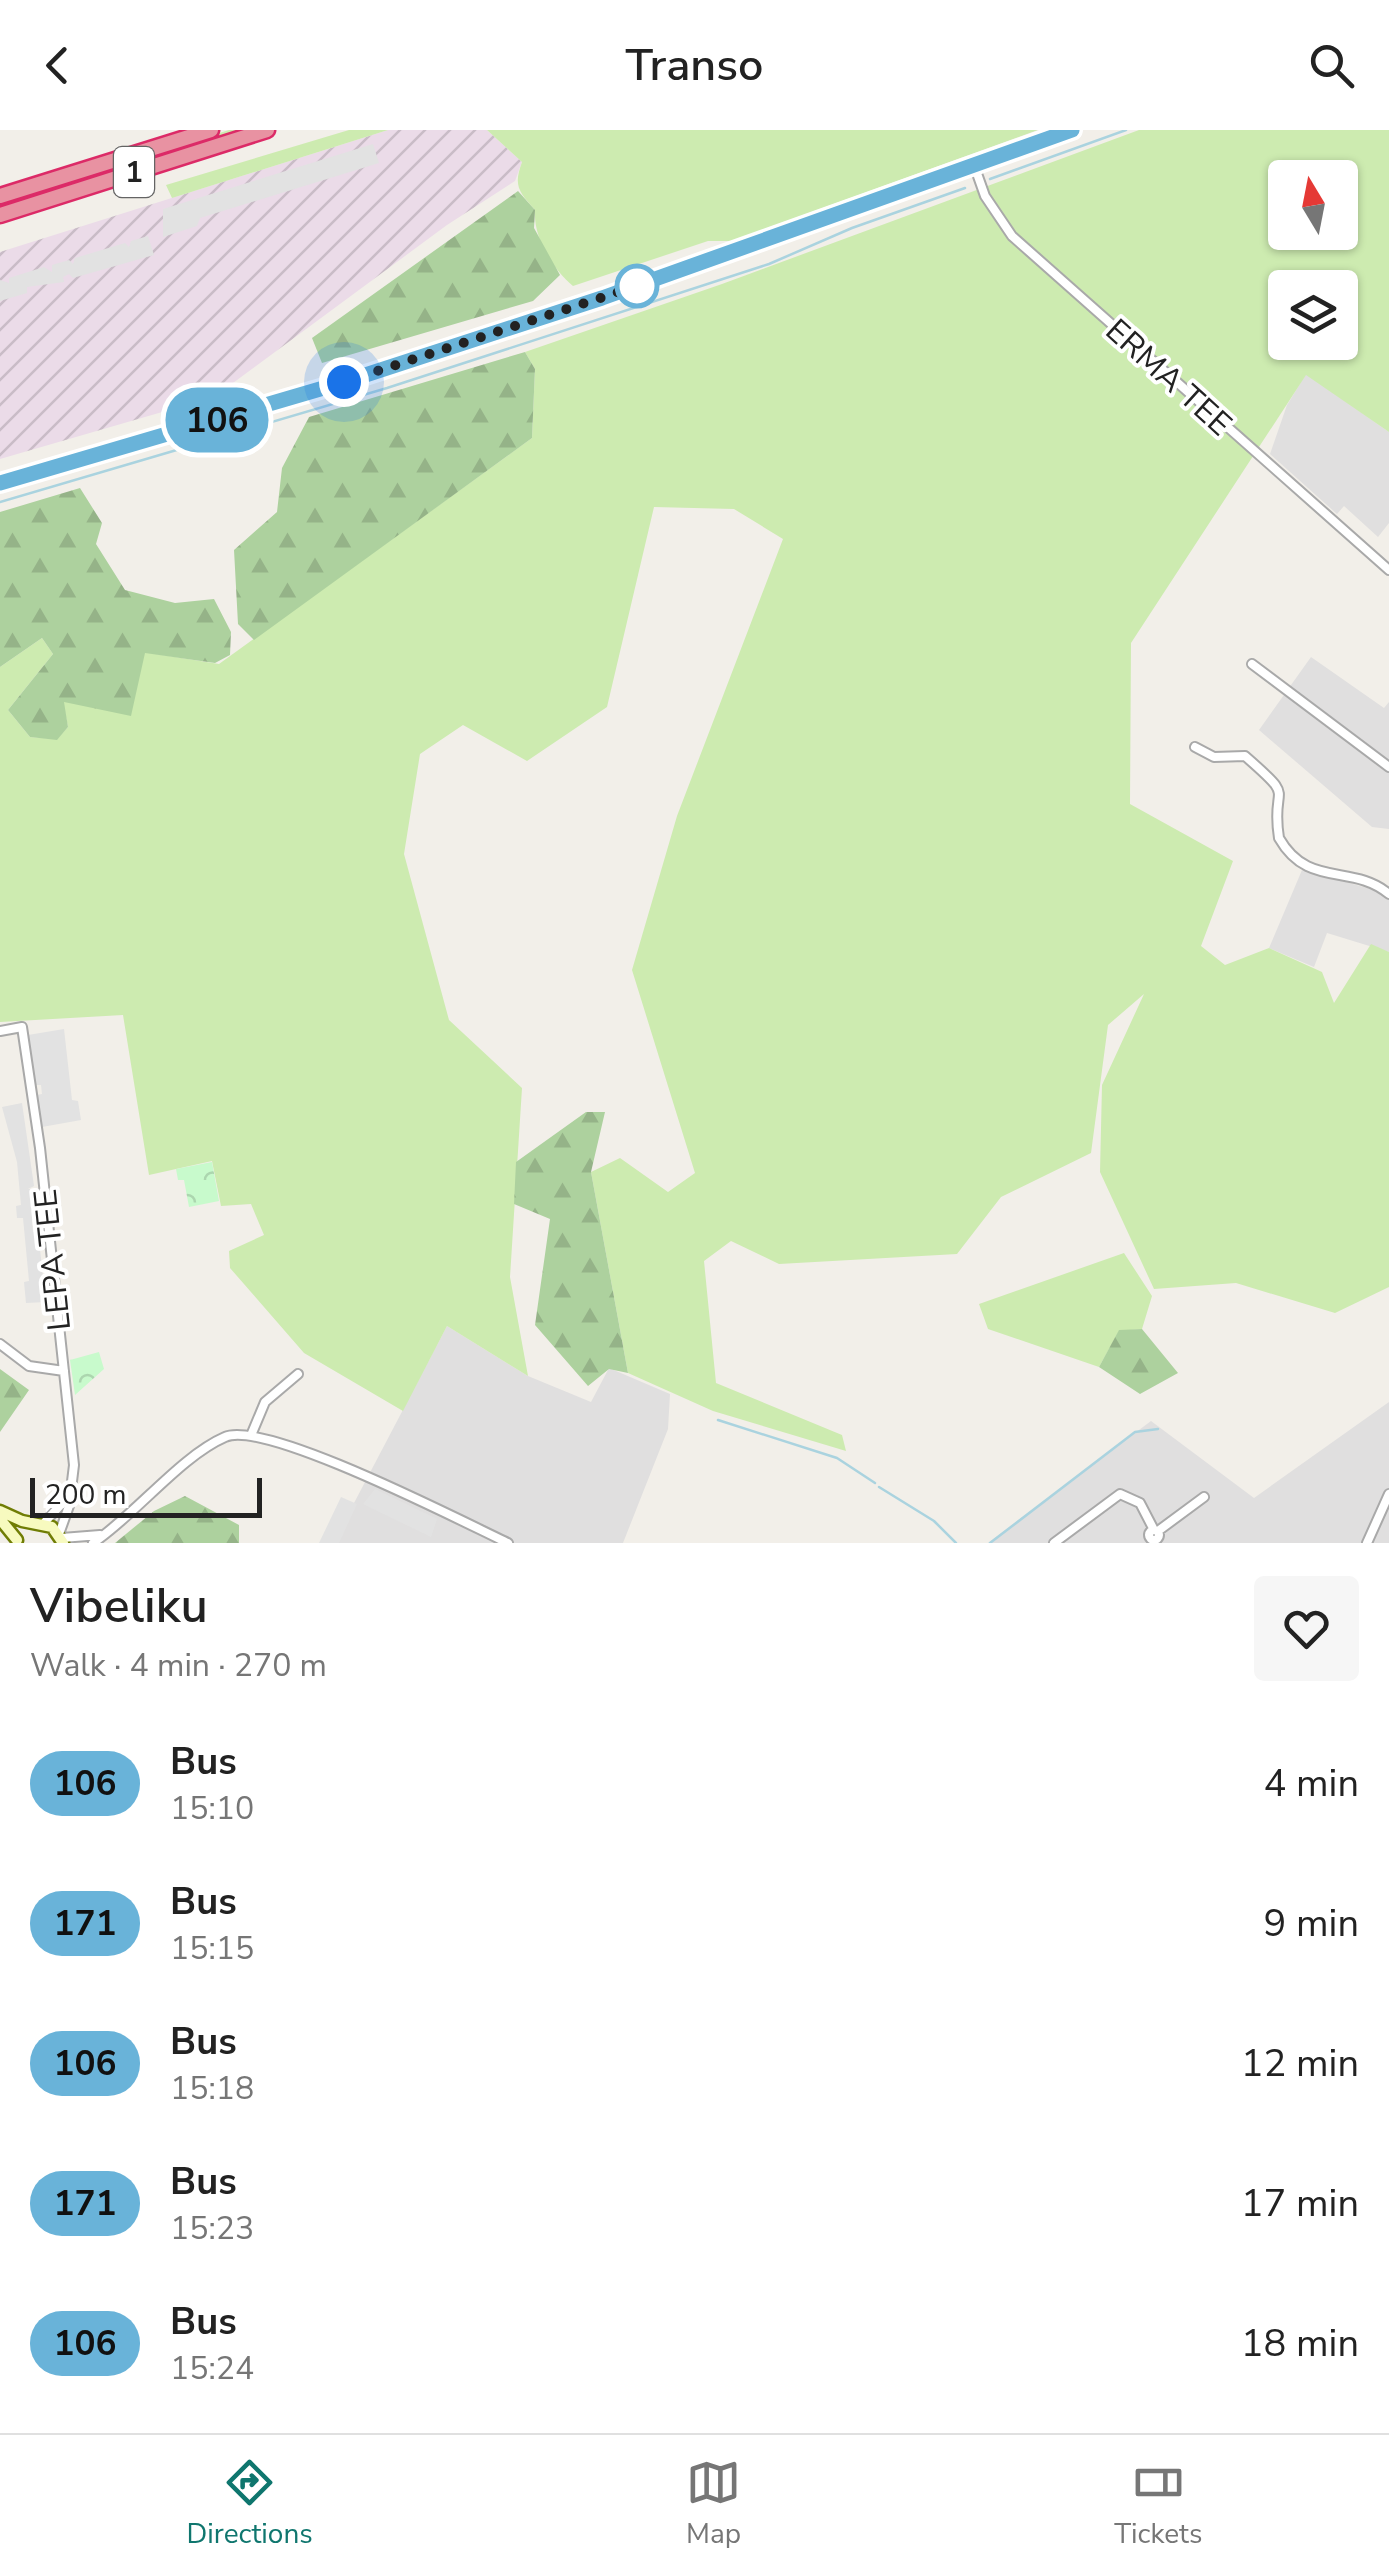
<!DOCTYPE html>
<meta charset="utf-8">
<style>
:root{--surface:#fff;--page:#f6f6f6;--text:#222;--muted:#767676;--line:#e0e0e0;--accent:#0f766e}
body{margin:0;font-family:"Nunito Sans",sans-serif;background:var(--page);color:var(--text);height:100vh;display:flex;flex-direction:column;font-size:38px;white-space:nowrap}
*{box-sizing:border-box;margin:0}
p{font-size:32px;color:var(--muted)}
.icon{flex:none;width:55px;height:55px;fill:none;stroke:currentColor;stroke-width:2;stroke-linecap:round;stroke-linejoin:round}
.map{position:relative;height:1413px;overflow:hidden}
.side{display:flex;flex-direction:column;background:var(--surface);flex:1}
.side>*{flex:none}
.badge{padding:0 20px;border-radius:32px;font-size:35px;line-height:65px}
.needle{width:65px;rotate:350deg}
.tools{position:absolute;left:1268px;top:30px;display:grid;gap:20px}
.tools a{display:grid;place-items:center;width:90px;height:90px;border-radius:10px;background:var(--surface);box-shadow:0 2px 8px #0004;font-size:50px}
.scale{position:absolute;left:30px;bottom:25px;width:232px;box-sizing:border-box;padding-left:10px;border:5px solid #222;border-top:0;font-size:28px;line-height:35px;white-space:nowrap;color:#222;-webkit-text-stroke:8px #fff;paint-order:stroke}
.you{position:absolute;width:50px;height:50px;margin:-25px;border:8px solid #fff;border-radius:50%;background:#1a73e8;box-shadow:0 0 0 15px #1a73e833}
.map>.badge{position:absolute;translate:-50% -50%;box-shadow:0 0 0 5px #fff}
.round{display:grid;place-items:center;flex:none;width:105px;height:105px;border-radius:10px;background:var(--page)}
.summary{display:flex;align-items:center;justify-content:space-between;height:170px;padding:0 30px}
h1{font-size:48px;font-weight:600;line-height:75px}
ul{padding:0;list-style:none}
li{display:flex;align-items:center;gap:30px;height:140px;padding:0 30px}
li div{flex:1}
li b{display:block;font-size:38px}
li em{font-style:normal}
li .badge{min-width:110px;font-weight:700;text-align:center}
header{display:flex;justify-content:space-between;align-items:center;height:130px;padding:0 30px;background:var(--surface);font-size:45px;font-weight:600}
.menu{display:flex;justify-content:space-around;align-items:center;height:140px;border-top:2px solid var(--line);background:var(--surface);font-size:28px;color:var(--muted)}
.menu a{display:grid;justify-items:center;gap:5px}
.menu .on{color:var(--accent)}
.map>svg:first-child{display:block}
</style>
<header><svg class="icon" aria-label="back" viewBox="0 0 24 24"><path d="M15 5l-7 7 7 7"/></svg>Transo<svg class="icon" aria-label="search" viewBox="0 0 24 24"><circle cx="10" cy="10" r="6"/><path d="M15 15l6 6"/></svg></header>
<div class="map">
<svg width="1389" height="1413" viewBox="0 0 1389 1413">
<defs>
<pattern id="industrial-furrows" width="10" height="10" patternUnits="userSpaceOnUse" patternTransform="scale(2.5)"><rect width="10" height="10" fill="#ebdbe8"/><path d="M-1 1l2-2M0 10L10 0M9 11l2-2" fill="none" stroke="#c9bcc7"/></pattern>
<pattern id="forest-firs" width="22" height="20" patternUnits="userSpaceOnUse" patternTransform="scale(2.5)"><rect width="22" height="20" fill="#add19e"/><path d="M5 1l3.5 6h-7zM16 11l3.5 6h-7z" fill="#95b388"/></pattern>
<pattern id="park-crowns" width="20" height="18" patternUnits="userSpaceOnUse" patternTransform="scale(2.5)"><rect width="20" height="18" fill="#c8facc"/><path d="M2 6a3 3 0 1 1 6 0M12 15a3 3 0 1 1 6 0" fill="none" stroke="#acd6af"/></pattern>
</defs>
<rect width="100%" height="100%" fill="#f2efe9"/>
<!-- residential -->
<path fill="#e0dfdf" d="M 1306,244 L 1389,302 L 1389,393 L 1378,407 L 1344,376 L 1337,384 L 1270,324 L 1287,275 Z
M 1311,527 L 1384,578 L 1389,572 L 1389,699 L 1372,697 L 1259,600 Z
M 1302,740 L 1389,764 L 1389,822 L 1327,803 L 1314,837 L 1269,818 Z
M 447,1196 L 528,1246 L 591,1272 L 609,1238 L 670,1264 L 668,1299 L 623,1413 L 333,1413 Z
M 1389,1272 L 1389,1413 L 988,1413 L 1151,1291 L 1254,1368 Z"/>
<!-- industrial -->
<path fill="url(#industrial-furrows)" d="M 388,0 L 487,0 L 522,32 L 515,51 L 447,95 L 214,267 L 0,329 L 0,122 Z"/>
<!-- grass -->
<path fill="#cdebb0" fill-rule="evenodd" d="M 229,0 L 245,0 L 0,77 L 0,72 Z
M 349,0 L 388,0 L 172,68 L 166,55 Z
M 487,0 L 1038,0 L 732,111 L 708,111 L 573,156 C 552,138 533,108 535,80 C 519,62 513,56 522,32 Z
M 1139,0 L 1389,0 L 1389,302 L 1306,245 L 1131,513 L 1130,674 L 1233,731 L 1201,816 L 1225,835 L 1269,818 L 1322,842 L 1334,873 L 1371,814 L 1389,822 L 1389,1157 L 1335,1183 L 1236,1153 L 1154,1159 L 1100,1042 L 1102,955 L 1144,864 L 1108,895 L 1091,1023 L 1001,1067 L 957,1124 L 779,1134 L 731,1111 L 704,1131 L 716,1253 L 842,1305 L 846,1321 L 713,1281 L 628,1243 L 591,1042 L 620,1028 L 668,1062 L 695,1043 L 632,840 L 677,686 L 783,409 L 734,379 L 654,377 L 607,577 L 527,631 L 463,595 L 420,624 L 404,724 L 449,890 L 522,958 L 510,1147 L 528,1246 L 447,1196 L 403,1281 L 304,1223 L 230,1138 L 229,1121 L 264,1105 L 251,1074 L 221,1076 L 212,1031 L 149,1045 L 123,885 L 0,892 L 0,537 L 42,508 L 53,524 L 8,580 L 30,607 L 57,609 L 68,597 L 63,572 L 144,522 L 219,534 L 532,308 L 535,239 L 525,222 L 722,154 ZM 1285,48 L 1340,48 L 1340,102 L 1285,102 ZM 1285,158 L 1340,158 L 1340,212 L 1285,212 Z
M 1124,1123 L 1152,1166 L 1142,1199 L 1119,1201 L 1099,1237 L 988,1199 L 979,1174 Z"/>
<!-- forest -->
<path fill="url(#forest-firs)" d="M 518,61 L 535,80 L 534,98 L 560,145 L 533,171 L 322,233 L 312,208 Z
M 525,222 L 535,239 L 532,308 L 254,510 L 238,494 L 234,420 L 277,382 L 282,338 L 309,287 Z
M 80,358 L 102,393 L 96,414 L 125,460 L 175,473 L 214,469 L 231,502 L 230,525 L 215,533 L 145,523 L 131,586 L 64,572 L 68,597 L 57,610 L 30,607 L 8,580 L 53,524 L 42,508 L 0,537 L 0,382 Z
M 586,982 L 605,982 L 591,1042 L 628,1243 L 609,1239 L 588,1256 L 535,1195 L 550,1089 L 514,1074 L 516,1032 Z
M 1142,1199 L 1178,1243 L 1140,1264 L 1099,1237 L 1119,1200 Z
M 0,1239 L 29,1260 L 0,1302 Z
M 185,1366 L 239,1395 L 239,1413 L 115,1413 L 154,1381 Z"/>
<!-- park -->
<path fill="url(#park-crowns)" d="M 212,1032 L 219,1071 L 189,1077 L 184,1050 L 178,1050 L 176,1039 Z
M 99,1222 L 104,1239 L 75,1265 L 70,1230 Z"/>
<!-- parking -->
<path fill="#e2e2e2" d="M 373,14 L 379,33 L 200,88 L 197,96 L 163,107 L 163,79 Z
M 148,106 L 154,125 L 73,148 L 69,144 L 63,147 L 64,152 L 27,157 L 27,163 L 0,171 L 0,150 L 9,153 L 9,148 L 44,137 L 52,142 L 52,135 L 69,130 L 73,134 L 75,128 L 125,113 L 129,117 L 131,111 Z
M 64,899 L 72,970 L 78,971 L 81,990 L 42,997 L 37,965 L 42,964 L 41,955 L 35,955 L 28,905 Z
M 22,973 L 34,1056 L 28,1059 L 34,1059 L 37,1089 L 32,1090 L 33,1102 L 38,1102 L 46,1172 L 26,1173 L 24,1152 L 29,1151 L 23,1088 L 17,1088 L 16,1076 L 21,1075 L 17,1032 L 2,977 Z
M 375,1359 L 437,1389 L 431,1407 L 363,1374 Z
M 341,1367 L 357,1374 L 339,1413 L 319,1413 Z"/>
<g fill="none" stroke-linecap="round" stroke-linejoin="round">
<!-- stream -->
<path stroke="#aad3df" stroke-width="2.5" d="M 990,49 L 1126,0
M 0,372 L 387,258 L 769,134 L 852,98 L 965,58
M 718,1290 L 837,1328 L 875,1353
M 879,1357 L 934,1391 L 956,1413
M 990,1413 L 1135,1302 L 1158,1299"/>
<defs>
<path id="street" d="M 974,35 L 985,66 L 1012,106 L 1389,440
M 1252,534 L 1389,637
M 1195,617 L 1214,627 L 1245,626 C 1299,673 1270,652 1279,708 C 1308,759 1352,733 1389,764
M 0,901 L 22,897 L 40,1018 L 74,1335 L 69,1376 L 59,1404
M 0,1214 L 29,1236 L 64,1241
M 252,1303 L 265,1272 L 298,1244
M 43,1394 L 68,1367
M1149 1405a5 5 0 1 1 10 0a5 5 0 1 1-10 0Z
M 1158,1401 L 1204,1367
M 62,1408 L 100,1405
M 93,1413 C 135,1385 181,1326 225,1307 C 264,1289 461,1391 508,1413
M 1054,1413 L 1120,1364 L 1140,1373 L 1154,1400
M 1367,1413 L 1389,1364"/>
<path id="secondary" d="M 0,353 L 344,252 L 602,168 L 1072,0
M 0,1381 L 22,1391 L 52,1397 L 63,1413
M 0,1389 L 17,1410"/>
<path id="highway" d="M 0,66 L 211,0
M 0,85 L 267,0"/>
</defs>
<!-- street casing -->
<use href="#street" stroke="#a9a9a9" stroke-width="12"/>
<!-- secondary casing -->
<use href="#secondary" stroke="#707d05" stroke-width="15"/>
<!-- highway casing -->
<use href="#highway" stroke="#dc2a67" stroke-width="19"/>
<!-- street -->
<use href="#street" stroke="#fff" stroke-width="8"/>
<!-- secondary -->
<use href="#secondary" stroke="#f7fabf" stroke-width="10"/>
<!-- highway -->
<use href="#highway" stroke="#e892a2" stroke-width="14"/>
</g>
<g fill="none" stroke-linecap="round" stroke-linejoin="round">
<defs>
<path id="line" d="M 0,353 L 344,252 L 602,168 L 1072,0"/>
</defs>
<!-- line casing -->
<use href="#line" stroke="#fff" stroke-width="22"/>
<!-- line -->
<use href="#line" stroke="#69b3d9" stroke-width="15"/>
<!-- walk -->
<path stroke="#222" stroke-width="10" stroke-dasharray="0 18" d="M 344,252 L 637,156"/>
</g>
<!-- markers -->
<circle fill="#fff" stroke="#69b3d9" stroke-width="5" cx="637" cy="156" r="20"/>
<g text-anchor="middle" stroke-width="8" stroke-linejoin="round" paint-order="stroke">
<!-- shield labels -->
<rect fill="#fff" stroke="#646464" stroke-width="2.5" x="114" y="17" width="40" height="50" rx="8"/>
<g font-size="30" font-weight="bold" fill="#222">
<text x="134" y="52">1</text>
</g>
<!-- street labels -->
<g font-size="32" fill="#222" stroke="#fff">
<text transform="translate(1169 247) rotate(42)" y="11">ERMA TEE</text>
<text transform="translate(52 1130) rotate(-96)" y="11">LEPA TEE</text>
</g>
</g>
</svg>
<div class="tools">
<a><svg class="needle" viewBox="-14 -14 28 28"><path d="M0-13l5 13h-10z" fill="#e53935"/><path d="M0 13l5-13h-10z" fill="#767676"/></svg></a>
<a><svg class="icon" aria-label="layers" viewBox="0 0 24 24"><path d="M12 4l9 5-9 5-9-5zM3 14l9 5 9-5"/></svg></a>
</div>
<div class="scale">200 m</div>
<div class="you" style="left:344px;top:252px"></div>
<b class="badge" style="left:217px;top:290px;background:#69b3d9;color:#111">106</b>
</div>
<section class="side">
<div class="summary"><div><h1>Vibeliku</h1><p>Walk · 4 min · 270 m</p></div><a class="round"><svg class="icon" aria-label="heart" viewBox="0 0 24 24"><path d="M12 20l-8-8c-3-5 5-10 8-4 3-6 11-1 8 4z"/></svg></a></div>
<ul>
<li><span class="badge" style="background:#69b3d9;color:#111">106</span><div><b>Bus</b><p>15:10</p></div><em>4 min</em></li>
<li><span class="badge" style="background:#69b3d9;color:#111">171</span><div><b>Bus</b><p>15:15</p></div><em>9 min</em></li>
<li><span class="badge" style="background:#69b3d9;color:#111">106</span><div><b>Bus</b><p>15:18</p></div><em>12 min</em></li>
<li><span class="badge" style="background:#69b3d9;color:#111">171</span><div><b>Bus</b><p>15:23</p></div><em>17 min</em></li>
<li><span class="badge" style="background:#69b3d9;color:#111">106</span><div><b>Bus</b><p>15:24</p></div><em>18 min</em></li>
</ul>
</section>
<nav class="menu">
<a class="on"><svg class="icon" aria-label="directions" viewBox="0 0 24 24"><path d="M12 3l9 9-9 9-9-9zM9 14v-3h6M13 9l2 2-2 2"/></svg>Directions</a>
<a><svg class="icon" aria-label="map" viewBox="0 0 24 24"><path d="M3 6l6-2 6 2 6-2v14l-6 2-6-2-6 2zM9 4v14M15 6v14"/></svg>Map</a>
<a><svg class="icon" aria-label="tickets" viewBox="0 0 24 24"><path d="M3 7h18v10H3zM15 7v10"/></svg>Tickets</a>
</nav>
